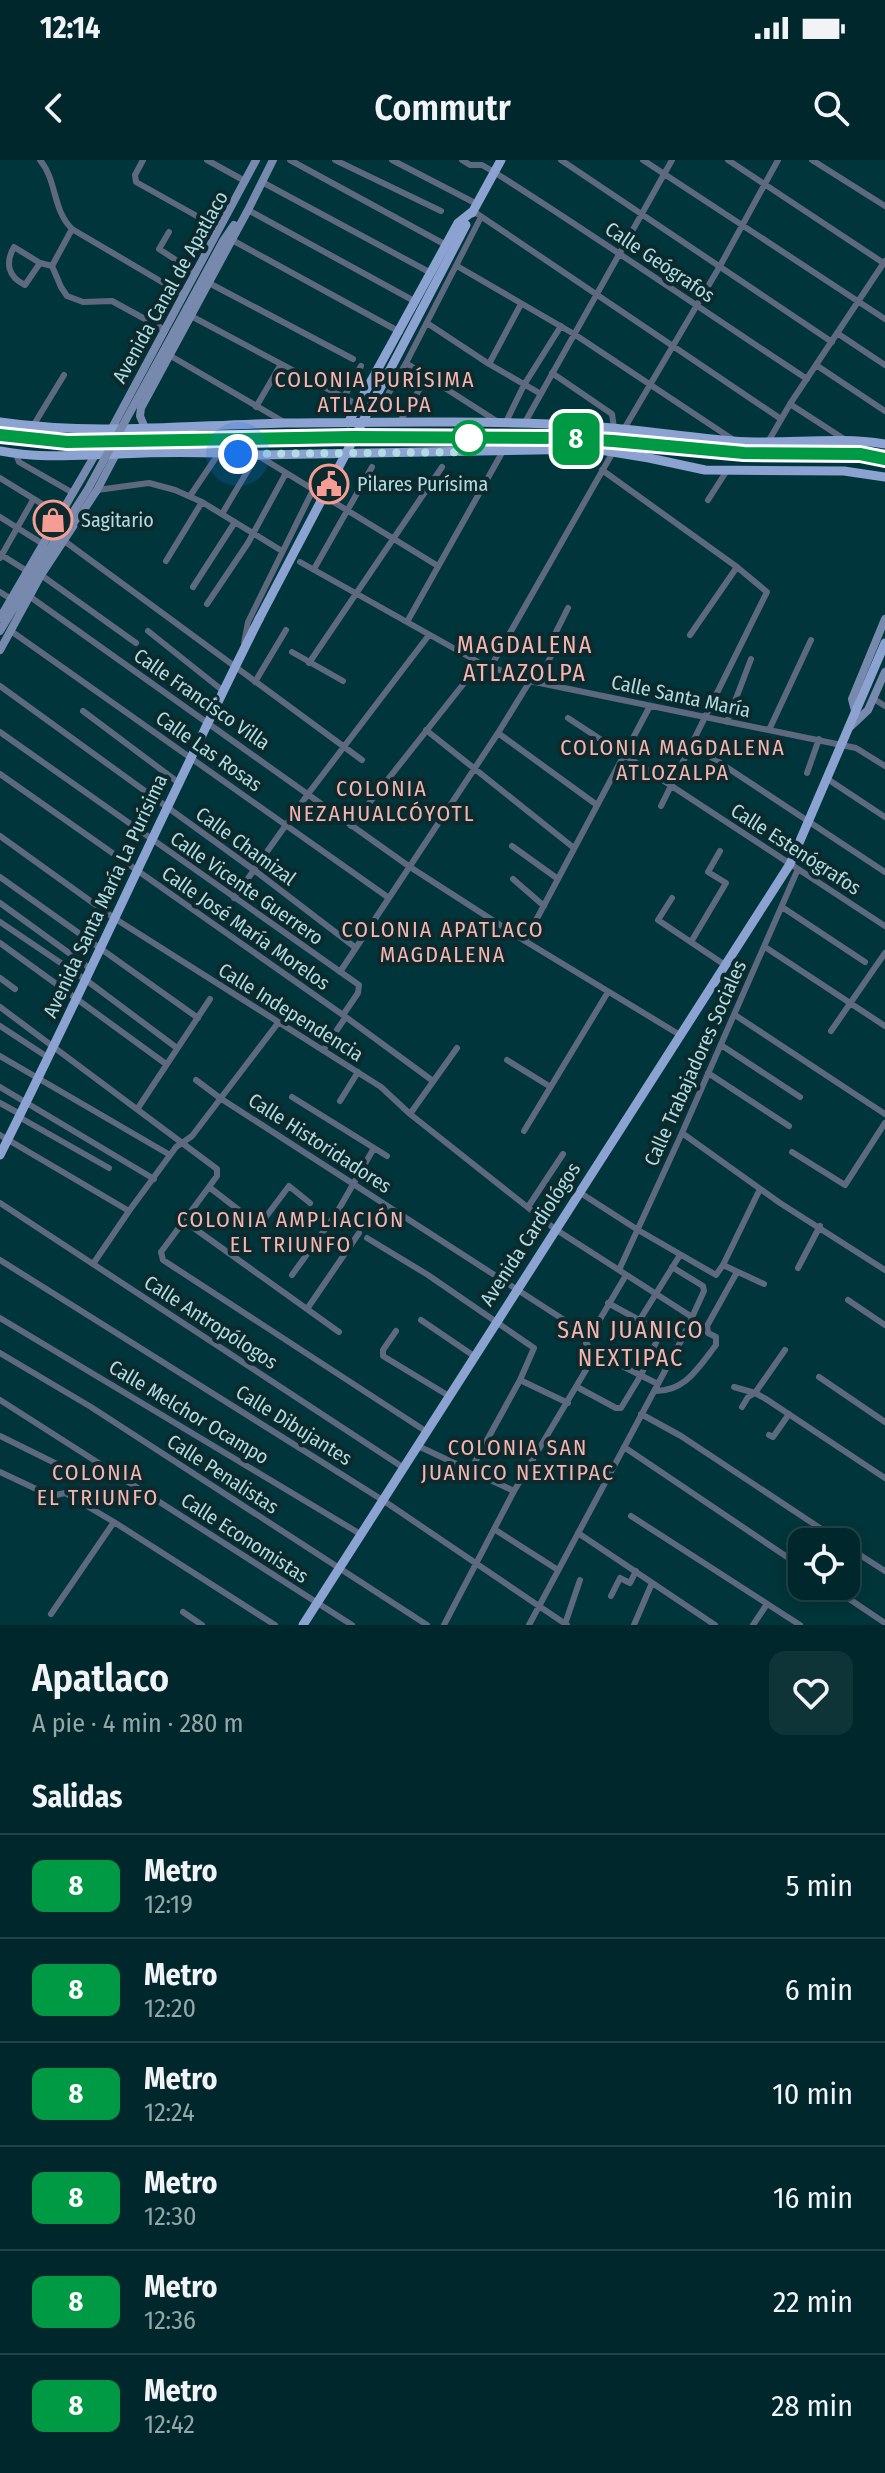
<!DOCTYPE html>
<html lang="es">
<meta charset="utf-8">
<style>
:root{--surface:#00282c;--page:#0e3438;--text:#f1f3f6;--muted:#95a6a9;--line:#224448}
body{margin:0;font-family:"Fira Sans Condensed",sans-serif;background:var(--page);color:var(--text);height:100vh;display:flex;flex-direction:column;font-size:30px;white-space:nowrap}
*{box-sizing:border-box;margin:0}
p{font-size:26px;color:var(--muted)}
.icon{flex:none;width:44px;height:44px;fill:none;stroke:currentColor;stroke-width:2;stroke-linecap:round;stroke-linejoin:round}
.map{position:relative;height:1465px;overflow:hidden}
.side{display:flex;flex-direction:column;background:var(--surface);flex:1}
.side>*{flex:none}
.badge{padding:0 16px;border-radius:12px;font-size:28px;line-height:52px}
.tools{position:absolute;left:788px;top:1368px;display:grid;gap:16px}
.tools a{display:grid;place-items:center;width:72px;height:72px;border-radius:16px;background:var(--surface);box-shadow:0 4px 20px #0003,0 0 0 2px var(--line);font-size:40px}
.you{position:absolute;width:40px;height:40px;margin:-20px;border:6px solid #fff;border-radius:50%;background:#1a73e8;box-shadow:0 0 0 12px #1a73e833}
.map>.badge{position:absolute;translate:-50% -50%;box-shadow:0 0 0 4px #fff}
h2{padding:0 32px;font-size:30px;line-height:72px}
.round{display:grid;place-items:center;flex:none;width:84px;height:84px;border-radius:16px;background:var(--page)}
.overview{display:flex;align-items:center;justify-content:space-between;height:136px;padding:0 32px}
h1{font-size:38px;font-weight:600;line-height:60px}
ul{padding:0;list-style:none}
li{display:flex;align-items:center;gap:24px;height:104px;padding:0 32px;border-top:2px solid var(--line)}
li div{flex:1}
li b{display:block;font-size:30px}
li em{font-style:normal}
li .badge{min-width:88px;font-weight:700;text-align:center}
.status{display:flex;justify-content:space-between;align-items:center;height:56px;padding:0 40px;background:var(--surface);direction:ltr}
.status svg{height:22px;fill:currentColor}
header{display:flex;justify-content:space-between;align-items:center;height:104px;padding:0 32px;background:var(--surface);font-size:36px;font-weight:600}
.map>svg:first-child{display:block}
</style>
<div class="status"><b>12:14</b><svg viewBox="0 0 49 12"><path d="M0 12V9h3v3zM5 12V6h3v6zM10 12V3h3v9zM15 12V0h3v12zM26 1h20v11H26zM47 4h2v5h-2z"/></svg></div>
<header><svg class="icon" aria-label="back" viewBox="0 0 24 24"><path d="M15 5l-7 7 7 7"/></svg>Commutr<svg class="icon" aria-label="search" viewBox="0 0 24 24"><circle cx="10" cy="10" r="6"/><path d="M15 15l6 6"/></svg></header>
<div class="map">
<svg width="885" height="1465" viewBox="0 0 885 1465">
<rect width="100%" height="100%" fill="#00363b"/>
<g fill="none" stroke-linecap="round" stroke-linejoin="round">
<!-- street -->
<path stroke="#5e6980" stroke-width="6" d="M 40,0 C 57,20 52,49 72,69 L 184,135
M 143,0 L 135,15 L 136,22 L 220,69
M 207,0 L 245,21
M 290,0 L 446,85
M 335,0 L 441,51
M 392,0 L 477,44
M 462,0 L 470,5 L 482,5 L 494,12 C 600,79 702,150 807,219
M 561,0 L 832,182
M 643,0 L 885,159
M 728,0 L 885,104
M 812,0 L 885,46
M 262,22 L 431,113
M 248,50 L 416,142
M 473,51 L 781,259
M 72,69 L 52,106 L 61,127 L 67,136 L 83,142 L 112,141 L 165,170
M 169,72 L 159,89 L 196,113
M 232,80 L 400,172
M 40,103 L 25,125 C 8,117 5,103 14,87 L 40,103 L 52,106
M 457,106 L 574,174 L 732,279
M 209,123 L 353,199
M 191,156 L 358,245
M 427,163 L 489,204 L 541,234
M 837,173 L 885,205
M 169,195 L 284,262
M 406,203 L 498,262
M 489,204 L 521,144
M 816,205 L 885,251
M 552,213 L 612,254 L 614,268
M 344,237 L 361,206
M 790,244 L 844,279
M 382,245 L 406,203 L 481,57
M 256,247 L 281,204
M 399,263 L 427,217
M 505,264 L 524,225 L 561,166
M 524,264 L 672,0
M 33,266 L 64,215
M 624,269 L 720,106 L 778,0
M 768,282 L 790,244 L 885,101
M 16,294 L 19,302 L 73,333
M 602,310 L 737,407 L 767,432 L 661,646
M 0,318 L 60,355
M 97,330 L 149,323 L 175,330 L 202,342 L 282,391
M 190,336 L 215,299
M 708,340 L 726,312
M 222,354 L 257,295 L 438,406
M 0,357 L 43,384
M 63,380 L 362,600
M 0,394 L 27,411
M 0,398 L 33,340
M 166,401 L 202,342
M 300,402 L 480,503 L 530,521 L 856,588 L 885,606
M 314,409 L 372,307
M 41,415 L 136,483
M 193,427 L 235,362
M 0,432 L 11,439
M 29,436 L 410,707 L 525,781 L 680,875
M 207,444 L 248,383 L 286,313
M 407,462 L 503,291
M 11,471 L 389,738
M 148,471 L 222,530
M 690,475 L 737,407
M 244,483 L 248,462 L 313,330
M 292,492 L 343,521
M 309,503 L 442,307
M 490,508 L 613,292
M 255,522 L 286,470
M 539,523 L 553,491 L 554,476 L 568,448
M 0,526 L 254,710 L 356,788
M 874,539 L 885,546
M 83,551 L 179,623
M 568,558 L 885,766
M 727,562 L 751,499
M 426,570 L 574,688
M 769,570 L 811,480
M 0,572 L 359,825 L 358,833 L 343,855
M 498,573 L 597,645
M 693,585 L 885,712
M 807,613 L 819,579
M 0,614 L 343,855 L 433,921
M 826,618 L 885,657
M 351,666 L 480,503
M 0,676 L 114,758 L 381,927 L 410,954 L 555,1069 L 692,1157
M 512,686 L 558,719
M 0,717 L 198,858
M 513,719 L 544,746
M 234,738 L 308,634 L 429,475
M 672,738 L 658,760 L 725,805
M 0,743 L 91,809
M 782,747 L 865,802
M 0,762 L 86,820 L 177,888
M 525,781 L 650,546
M 691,782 L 726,723 L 708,712 L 720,691
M 0,783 L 166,904
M 765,787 L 885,866
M 340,812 L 498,573 L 530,521
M 0,818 L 15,829
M 0,847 L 217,1009 L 217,1016 L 161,1092 L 163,1100 L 427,1272
M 735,855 L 885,954
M 0,866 L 49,898
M 831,871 L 885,793
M 721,885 L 800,937
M 324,889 L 345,858
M 0,896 L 170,995
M 507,900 L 549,926
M 708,913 L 789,966
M 196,920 L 220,938 L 589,1176
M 0,927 L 154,1019
M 292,937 L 387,996
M 340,941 L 358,912
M 0,943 L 20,954
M 138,948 L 210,839
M 410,954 L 457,888
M 19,957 L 109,1008
M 524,971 L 608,832
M 682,973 L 780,1043 L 885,1110
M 0,975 L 129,1051
M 792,992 L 845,1025 L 885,963
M 209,1027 L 257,1064 L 262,1062 L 289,1026 L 310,1043
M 579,1032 L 638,1070 L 716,1115 L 723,1105 L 760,1029
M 0,1043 L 404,1308
M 528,1047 L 563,994
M 184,1061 L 339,1172
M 367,1078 L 428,1115 L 534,1188 L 520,1220 L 470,1311
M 0,1100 L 384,1341 L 567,1465
M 93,1104 L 129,1051 L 176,987 L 192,976 L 278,863
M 723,1105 L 764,1124
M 798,1108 L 820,1066
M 619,1110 L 682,973 L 798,709
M 292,1115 L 336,1054 L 374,988
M 626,1115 L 586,1183 L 590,1189 L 596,1193 L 658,1224
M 848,1140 L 885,1165
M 608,1143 L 661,1172 L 682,1179
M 307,1149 L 359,1073
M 0,1158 L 362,1375
M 421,1160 L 474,1196
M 639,1161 L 680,1095
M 396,1171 L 383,1190 L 383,1196 L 449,1236
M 0,1193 L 91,1247 L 427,1465
M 819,1217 L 885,1262
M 520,1220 L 568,1243
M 577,1227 L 616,1248 L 621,1248 L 641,1215 L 661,1172
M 734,1227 L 755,1233 L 766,1239 L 885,1318
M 654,1231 C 685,1232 698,1208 716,1185 L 716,1177 L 708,1173 L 707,1166 L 737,1112
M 0,1240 L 352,1465
M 742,1247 L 748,1237 L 755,1233 L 785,1190
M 641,1254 L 681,1276 L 841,1382
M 769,1275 L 773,1277 L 789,1254
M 0,1276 L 63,1307
M 418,1286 L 514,1331
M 624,1287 L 802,1407
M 0,1312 L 51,1336 L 65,1333 L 114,1362 L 275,1465
M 631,1356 L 800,1465
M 494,1369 L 558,1410
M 578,1373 L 715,1465
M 846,1386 L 885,1411
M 830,1426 L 885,1463
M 611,1436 L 620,1418 L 630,1423 L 636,1411
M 183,1452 L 202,1465
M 51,1454 L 114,1362
M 565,1464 L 580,1420
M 444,1465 L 514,1331 L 596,1193
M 529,1465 L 682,1179 L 704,1131 L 703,1126 L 672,1107
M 634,1465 L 652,1423
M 753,1465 L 767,1444"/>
<!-- secondary -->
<path stroke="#7889ae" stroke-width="8" d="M 187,148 L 223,81 L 234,65
M 145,268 L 140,256 L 141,248 L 248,50 L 273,0
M 111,270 L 256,0
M 0,458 L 95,295
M 0,471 L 50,388
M 0,490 L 41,415 L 97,330 L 116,294
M 855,551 L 852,539 L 885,459
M 851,566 L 868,550 L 885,512"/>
<!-- primary -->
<path stroke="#8ca2d1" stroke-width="9" d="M 472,53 L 501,0
M 0,262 C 95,276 190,265 285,263 C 386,262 488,260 588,266 C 637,269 685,277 733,281 C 784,285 835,276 885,284
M 348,263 L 458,63 L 473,51
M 0,291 C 39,299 79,295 119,294 C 165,292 211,292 257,295 L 594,289 L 649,298 L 705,310 L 844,311 L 885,317
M 0,995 C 89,818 170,636 259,459
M 303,1465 L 790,704 L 885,483"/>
<defs>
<path id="rail" d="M 0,275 L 67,282 L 351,277 L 562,278 L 613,281 L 744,293 L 860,294 L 885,299"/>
</defs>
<!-- rail casing -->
<use href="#rail" stroke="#78a6ab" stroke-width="5"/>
<!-- rail -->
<use href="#rail" stroke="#0c2a2d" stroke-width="2" stroke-dasharray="6" stroke-linecap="butt"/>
<!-- secondary-bridge -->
<path stroke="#7889ae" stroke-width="8" d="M 50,388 L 88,329 L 187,148"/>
<!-- primary-bridge -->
<path stroke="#8ca2d1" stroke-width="9" d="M 259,459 L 466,65"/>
</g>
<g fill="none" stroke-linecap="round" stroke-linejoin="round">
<defs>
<path id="line" d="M 0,275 L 67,282 L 351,277 L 562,278 L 613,281 L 744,293 L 860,294 L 885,299"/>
</defs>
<!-- line casing -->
<use href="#line" stroke="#fff" stroke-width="18"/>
<!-- line -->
<use href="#line" stroke="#009a44" stroke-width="12"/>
<!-- walk -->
<path stroke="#b2dce1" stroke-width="8" stroke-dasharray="0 14.4" d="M 238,294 L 476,292 L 469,278"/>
</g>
<!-- icons -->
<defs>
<symbol id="civic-ring" viewBox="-11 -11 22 22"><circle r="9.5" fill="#0c2a2d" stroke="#f59c94" stroke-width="1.5"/><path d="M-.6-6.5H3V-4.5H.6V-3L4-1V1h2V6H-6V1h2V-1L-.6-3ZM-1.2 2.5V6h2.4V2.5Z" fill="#f59c94"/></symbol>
<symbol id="shop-ring" viewBox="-11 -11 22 22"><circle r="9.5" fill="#0c2a2d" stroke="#f59c94" stroke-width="1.5"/><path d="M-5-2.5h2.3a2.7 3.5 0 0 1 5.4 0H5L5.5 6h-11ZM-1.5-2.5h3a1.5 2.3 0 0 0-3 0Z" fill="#f59c94"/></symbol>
</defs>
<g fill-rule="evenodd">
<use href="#civic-ring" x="307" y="302" width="44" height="44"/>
<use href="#shop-ring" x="31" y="338" width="44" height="44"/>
</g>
<!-- markers -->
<circle fill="#fff" stroke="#009a44" stroke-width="4" cx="469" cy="278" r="16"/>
<g text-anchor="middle" stroke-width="8" stroke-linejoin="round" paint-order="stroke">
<!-- street labels -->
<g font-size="20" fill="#b2dce1" stroke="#0c2a2d">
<text transform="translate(660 102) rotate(34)" y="7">Calle Geógrafos</text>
<text transform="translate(170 127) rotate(-61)" y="7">Avenida Canal de Apatlaco</text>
<text transform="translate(681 536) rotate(12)" y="7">Calle Santa María</text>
<text transform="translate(202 539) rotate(35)" y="7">Calle Francisco Villa</text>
<text transform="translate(209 591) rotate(35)" y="7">Calle Las Rosas</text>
<text transform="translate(246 686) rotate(36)" y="7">Calle Chamizal</text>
<text transform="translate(796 689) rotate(33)" y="7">Calle Estenógrafos</text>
<text transform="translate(247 728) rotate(35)" y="7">Calle Vicente Guerrero</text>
<text transform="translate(105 736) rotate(-65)" y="7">Avenida Santa María La Purísima</text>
<text transform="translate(246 768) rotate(35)" y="7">Calle José María Morelos</text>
<text transform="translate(291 852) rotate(32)" y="7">Calle Independencia</text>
<text transform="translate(695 903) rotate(-66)" y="7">Calle Trabajadores Sociales</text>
<text transform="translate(320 983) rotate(33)" y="7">Calle Historidadores</text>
<text transform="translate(530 1074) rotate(-57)" y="7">Avenida Cardiológos</text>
<text transform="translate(211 1162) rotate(33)" y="7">Calle Antropólogos</text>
<text transform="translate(189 1252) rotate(31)" y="7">Calle Melchor Ocampo</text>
<text transform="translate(294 1265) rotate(32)" y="7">Calle Dibujantes</text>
<text transform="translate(223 1314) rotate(33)" y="7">Calle Penalistas</text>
<text transform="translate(245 1378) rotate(33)" y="7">Calle Economistas</text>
</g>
<!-- poi labels -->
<g font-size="20" fill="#b2dce1" stroke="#0c2a2d" text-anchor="start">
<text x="357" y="331">Pilares Purísima</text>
<text x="81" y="367">Sagitario</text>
</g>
<!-- neighbourhood labels -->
<g font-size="22" letter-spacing="2" fill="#f8b4ae" stroke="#0c2a2d">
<text x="375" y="227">COLONIA PURÍSIMA<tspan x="375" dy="25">ATLAZOLPA</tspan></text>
<text x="673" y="595">COLONIA MAGDALENA<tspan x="673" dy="25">ATLOZALPA</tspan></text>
<text x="382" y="636">COLONIA<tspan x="382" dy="25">NEZAHUALCÓYOTL</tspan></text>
<text x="443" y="777">COLONIA APATLACO<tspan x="443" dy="25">MAGDALENA</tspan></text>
<text x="291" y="1067">COLONIA AMPLIACIÓN<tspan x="291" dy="25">EL TRIUNFO</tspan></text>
<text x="518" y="1295">COLONIA SAN<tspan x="518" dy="25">JUANICO NEXTIPAC</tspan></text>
<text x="98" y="1320">COLONIA<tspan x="98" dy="25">EL TRIUNFO</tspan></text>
</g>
<!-- quarter labels -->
<g font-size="24" letter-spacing="2" fill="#f8b4ae" stroke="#0c2a2d">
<text x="525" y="493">MAGDALENA<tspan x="525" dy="28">ATLAZOLPA</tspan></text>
<text x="631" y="1178">SAN JUANICO<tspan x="631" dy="28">NEXTIPAC</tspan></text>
</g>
</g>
</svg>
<div class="tools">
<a><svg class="icon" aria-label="locate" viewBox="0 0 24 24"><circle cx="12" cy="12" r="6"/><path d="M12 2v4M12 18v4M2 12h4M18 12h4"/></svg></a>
</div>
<div class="you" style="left:238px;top:294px"></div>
<b class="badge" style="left:576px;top:279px;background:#009a44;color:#fff">8</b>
</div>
<section class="side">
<div class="overview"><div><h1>Apatlaco</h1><p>A pie · 4 min · 280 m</p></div><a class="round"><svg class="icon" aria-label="heart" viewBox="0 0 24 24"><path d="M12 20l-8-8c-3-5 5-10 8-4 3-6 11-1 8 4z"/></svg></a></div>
<h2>Salidas</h2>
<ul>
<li><span class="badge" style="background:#009a44;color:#fff">8</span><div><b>Metro</b><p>12:19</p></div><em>5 min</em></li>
<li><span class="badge" style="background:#009a44;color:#fff">8</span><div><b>Metro</b><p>12:20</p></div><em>6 min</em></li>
<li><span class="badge" style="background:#009a44;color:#fff">8</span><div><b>Metro</b><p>12:24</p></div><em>10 min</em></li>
<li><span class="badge" style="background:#009a44;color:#fff">8</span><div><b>Metro</b><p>12:30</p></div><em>16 min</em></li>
<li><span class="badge" style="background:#009a44;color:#fff">8</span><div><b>Metro</b><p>12:36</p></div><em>22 min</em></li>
<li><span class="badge" style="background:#009a44;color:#fff">8</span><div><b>Metro</b><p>12:42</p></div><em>28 min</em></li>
</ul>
</section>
